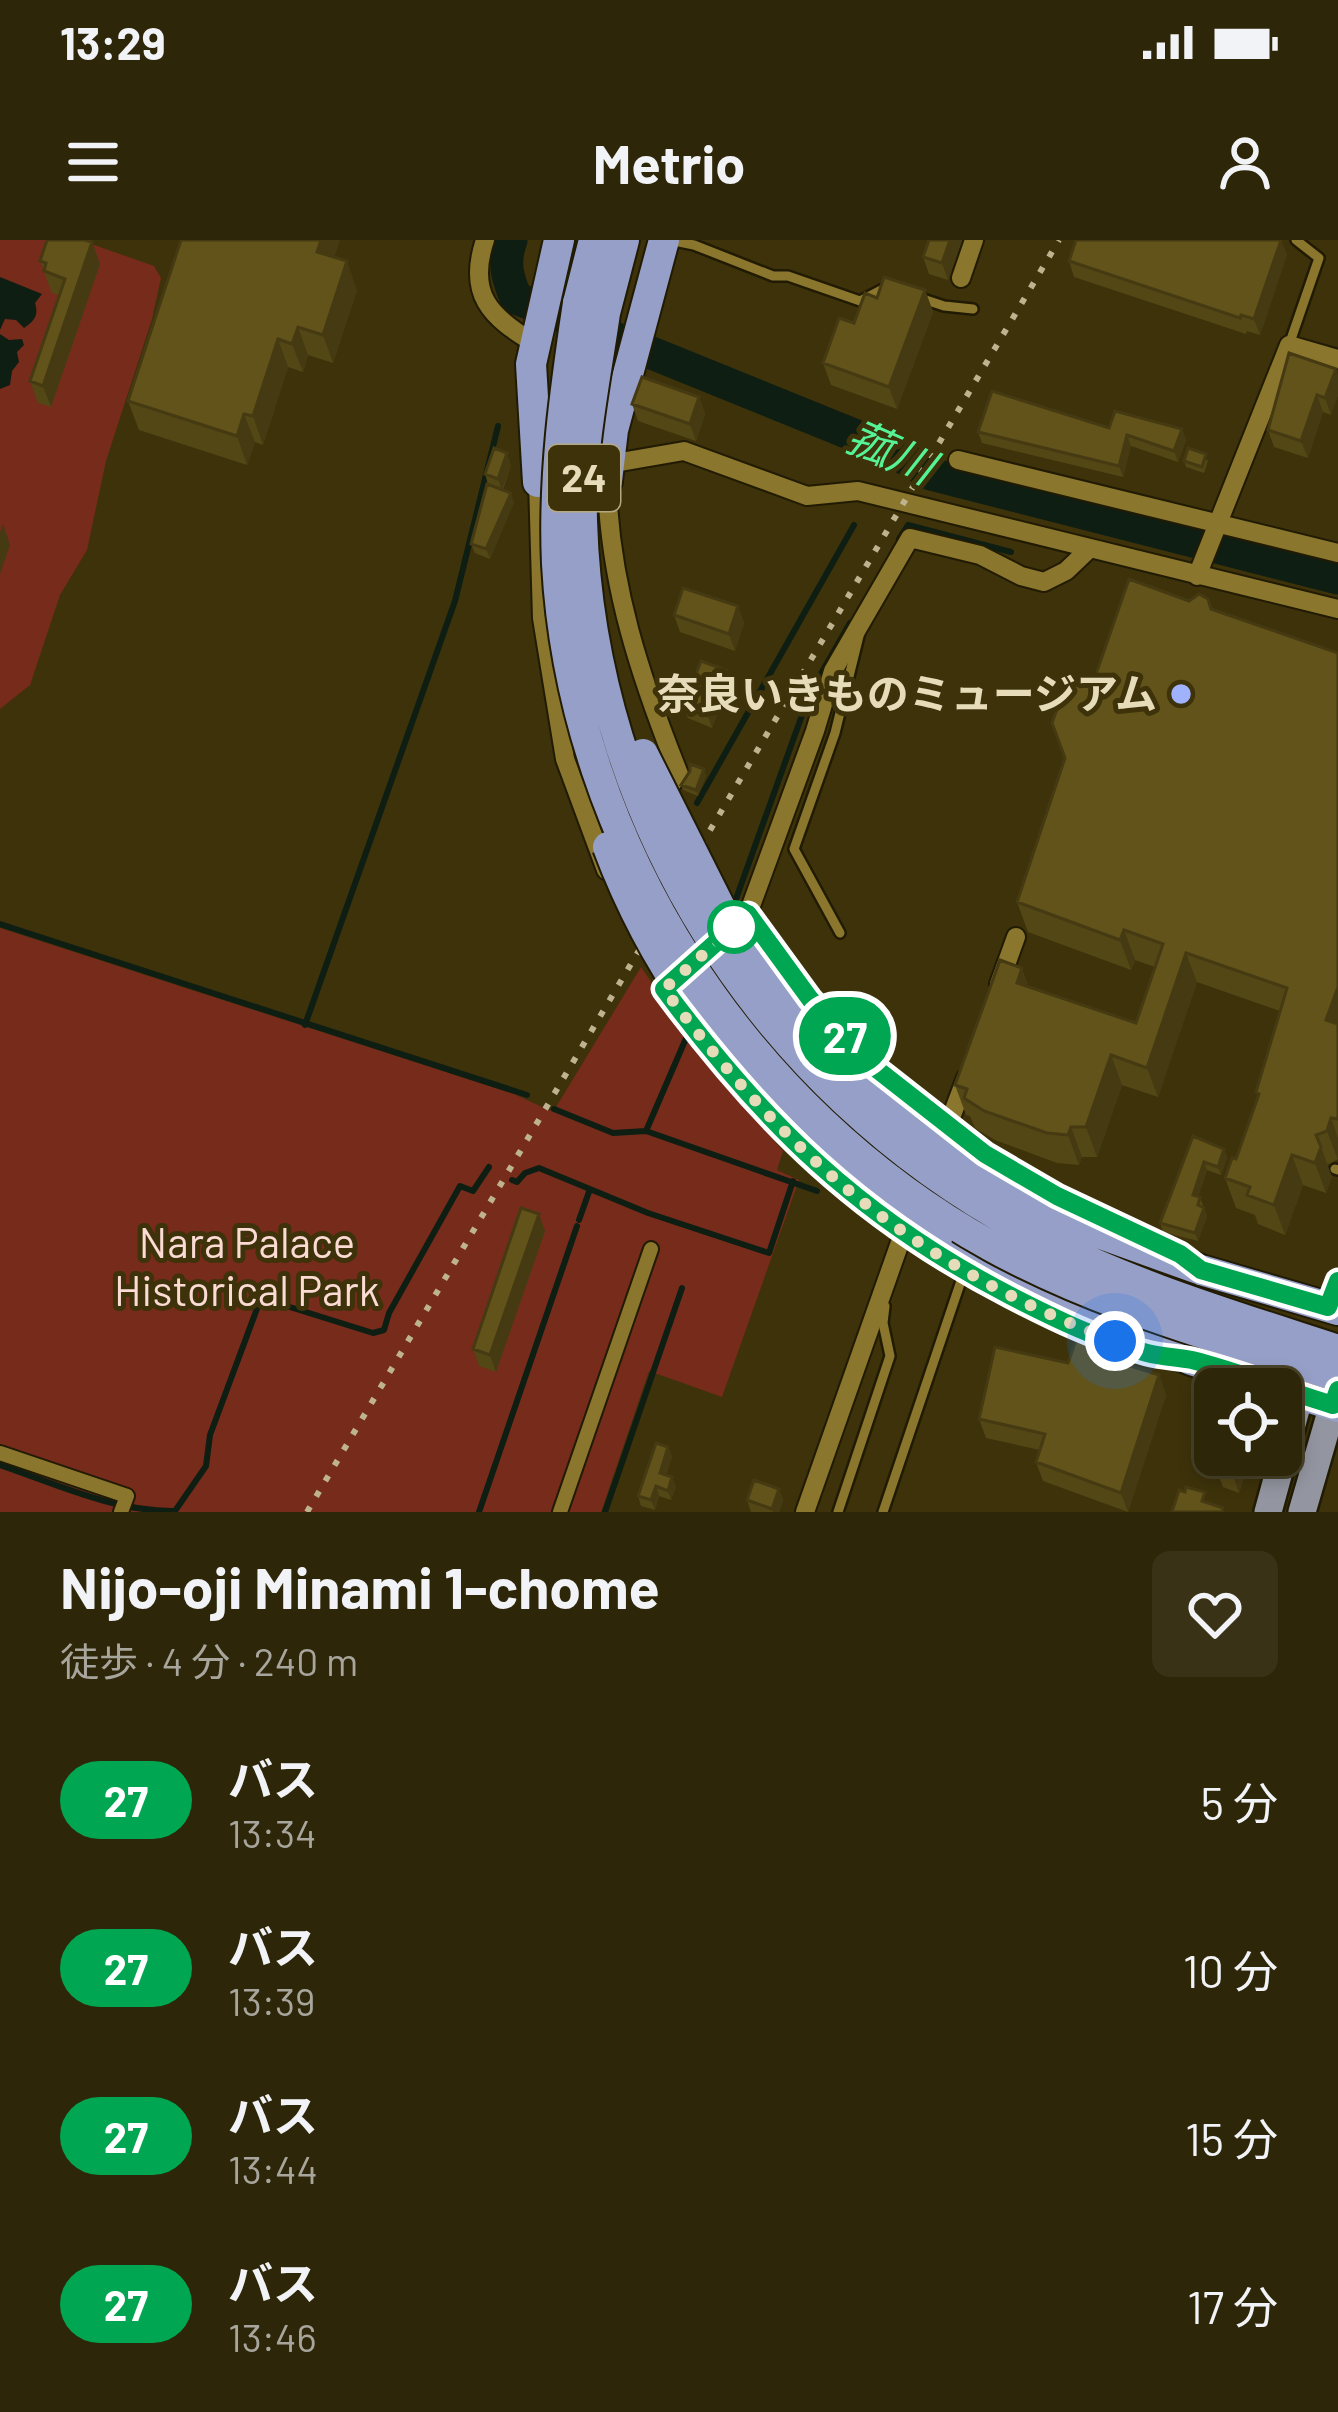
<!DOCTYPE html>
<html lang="ja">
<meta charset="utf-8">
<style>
:root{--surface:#2e2608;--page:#3a3216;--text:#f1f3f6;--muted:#a7a59c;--line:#494329}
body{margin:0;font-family:Barlow,"Noto Sans JP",sans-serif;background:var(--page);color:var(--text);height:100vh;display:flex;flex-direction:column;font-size:45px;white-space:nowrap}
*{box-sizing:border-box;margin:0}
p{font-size:39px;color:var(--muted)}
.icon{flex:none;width:66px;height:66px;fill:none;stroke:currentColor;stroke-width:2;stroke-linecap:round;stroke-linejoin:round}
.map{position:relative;height:1272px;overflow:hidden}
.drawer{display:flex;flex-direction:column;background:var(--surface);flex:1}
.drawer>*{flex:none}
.badge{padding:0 24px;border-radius:39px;font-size:42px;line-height:78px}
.controls{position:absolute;left:1194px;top:1128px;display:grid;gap:24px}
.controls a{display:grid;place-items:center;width:108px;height:108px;border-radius:18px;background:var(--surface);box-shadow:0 6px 18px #0003,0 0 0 3px var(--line);font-size:60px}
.you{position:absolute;width:60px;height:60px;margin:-30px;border:9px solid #fff;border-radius:50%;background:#1a73e8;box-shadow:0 0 0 18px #1a73e833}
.map>.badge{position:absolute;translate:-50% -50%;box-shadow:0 0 0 6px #fff}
.round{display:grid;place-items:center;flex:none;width:126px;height:126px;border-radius:18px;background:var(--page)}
.overview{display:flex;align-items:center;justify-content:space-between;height:204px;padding:0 60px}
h1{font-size:57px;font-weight:700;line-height:90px}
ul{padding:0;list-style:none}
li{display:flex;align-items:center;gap:36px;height:168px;padding:0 60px}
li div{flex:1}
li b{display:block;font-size:45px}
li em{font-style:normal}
li .badge{min-width:132px;font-weight:700;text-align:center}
.status{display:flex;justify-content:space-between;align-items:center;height:84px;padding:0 60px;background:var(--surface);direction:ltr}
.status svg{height:33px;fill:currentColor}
header{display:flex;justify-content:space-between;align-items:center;height:156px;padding:0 60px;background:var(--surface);font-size:54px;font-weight:700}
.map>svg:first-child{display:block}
</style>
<div class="status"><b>13:29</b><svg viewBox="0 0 49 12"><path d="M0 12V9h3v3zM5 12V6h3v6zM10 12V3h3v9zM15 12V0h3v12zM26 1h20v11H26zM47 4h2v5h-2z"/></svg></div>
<header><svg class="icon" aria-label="menu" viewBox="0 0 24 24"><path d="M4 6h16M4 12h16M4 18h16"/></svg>Metrio<svg class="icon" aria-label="person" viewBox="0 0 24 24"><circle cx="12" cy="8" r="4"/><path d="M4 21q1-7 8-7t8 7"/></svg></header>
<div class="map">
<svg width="1338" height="1272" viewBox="0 0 1338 1272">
<rect width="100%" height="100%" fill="#3d320a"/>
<!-- green -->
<path fill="#772b1a" d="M 0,0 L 80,0 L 154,26 L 161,38 L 152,79 L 106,221 L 87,310 L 60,355 L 30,445 L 0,469 Z
M 0,688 L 514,854 L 553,872 L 641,727 L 707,823 L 783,911 L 777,930 L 799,940 L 722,1157 L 649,1131 L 601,1272 L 0,1272 Z"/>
<!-- water -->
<path fill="#0e1e13" d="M 0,37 L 42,54 L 35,63 C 39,76 34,81 24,88 L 16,80 L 5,79 L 0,90 Z
M 0,94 L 9,100 L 22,99 L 24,105 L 17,112 L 19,122 L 12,131 L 10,145 L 0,149 Z"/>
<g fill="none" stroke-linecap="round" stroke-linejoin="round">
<!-- stream -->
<path stroke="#0e1e13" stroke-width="6" d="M 899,299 L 908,285 L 1011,312
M 697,563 L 854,285
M 732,670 L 810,453 L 850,383
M 0,684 L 527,855
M 305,785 L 455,361 L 498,186
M 554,869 L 613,893 L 646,891 L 817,951
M 646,891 L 687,796
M 512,940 L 517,942 L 525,933 L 539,928 L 648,973 L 769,1013 L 793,941
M 579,980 L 590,949
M 0,1225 C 56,1244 115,1272 175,1271 L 206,1226 L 210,1195 L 261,1058 L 373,1093 L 384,1090 L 389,1073 L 460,946 L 473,951 L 489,927
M 479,1272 L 577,986
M 605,1272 L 682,1048"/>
<!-- river -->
<path stroke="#0e1e13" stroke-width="33" d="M 511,0 C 503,23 507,37 516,58 L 891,210 L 931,234 L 1338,338"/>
<defs>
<path id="service" d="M 669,0 L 694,5 L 773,36 L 788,36 L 860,61 L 887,47
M 920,58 L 944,66 L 973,69
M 1289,105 L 1319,18 L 1296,0
M 840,693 L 794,609 L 835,493 L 859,396
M 1335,929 L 1338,930
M 838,1272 L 890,1116 L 883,1083 L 885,1066
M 883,1272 L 964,1032"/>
<path id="pedestrian" d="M 0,1213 L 127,1256 L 121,1272
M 560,1272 L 651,1009"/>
<path id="minor" d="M 485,0 C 467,54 490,77 534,103
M 961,38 L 974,0
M 958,220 L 1338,313
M 609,224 L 684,211 L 807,256 L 858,251 L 1338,369
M 607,241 C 609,344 641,439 679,534 L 606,630 L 565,519 L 542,378 L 538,242 Z
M 1197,336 L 1289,105 L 1338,119
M 748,674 L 815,491 L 833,431 L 910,298 L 980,315 L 1021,336 L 1044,342 L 1066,331 L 1088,310
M 725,694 L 748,674 C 768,701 787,730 808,756 C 895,866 1013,936 1137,994
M 999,744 L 1016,697
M 944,896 L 966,838
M 805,1272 L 903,994 L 933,922"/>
<path id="primary" d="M 1268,1272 L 1300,1155
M 1302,1272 L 1333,1165"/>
<path id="trunk" d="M 578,63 L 594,0
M 605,73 L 624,0
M 607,241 L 613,190 L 664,0
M 538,242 L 531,124 L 559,0
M 937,999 L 1032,1053 L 1191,1120 L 1338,1167
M 1201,1030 L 1338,1070"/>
</defs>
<!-- service casing -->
<use href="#service" stroke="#211b04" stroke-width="14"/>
<!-- pedestrian casing -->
<use href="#pedestrian" stroke="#211b04" stroke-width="18"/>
<!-- minor casing -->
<use href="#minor" stroke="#211b04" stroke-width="22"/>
<!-- primary casing -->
<use href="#primary" stroke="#211b04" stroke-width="32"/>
<!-- trunk casing -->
<use href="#trunk" stroke="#211b04" stroke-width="34"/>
<!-- service -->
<use href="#service" stroke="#8a762c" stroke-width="9"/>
<!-- pedestrian -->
<use href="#pedestrian" stroke="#8a762c" stroke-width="14"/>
<!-- minor -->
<use href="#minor" stroke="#8a762c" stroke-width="18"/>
<!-- primary -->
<use href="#primary" stroke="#9395a0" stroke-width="27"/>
<!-- trunk -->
<use href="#trunk" stroke="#969fc7" stroke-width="30"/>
<!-- rail -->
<path stroke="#beb38f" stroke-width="6" stroke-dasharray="6 12" stroke-linecap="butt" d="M 307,1272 L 1059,0"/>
<defs>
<path id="trunk-bridge" d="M 578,63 C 565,150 553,236 557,324 C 572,605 746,871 991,1006 C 1099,1066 1221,1098 1338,1137
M 605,73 C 595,142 580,212 582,281 C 591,579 762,849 1024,990 C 1123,1043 1231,1075 1338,1110
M 643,514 L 740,707 L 799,786 L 839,827 L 934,905 L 999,947 L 1098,993 L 1201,1030
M 608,607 C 670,773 789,904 937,999"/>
</defs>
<!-- trunk-bridge casing -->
<use href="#trunk-bridge" stroke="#211b04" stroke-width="34" stroke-linecap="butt"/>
<!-- trunk-bridge -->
<use href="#trunk-bridge" stroke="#969fc7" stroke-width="30"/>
</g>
<!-- wall -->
<path fill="#544716" d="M 929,0 L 962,0 L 948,40 L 929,34 L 923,17 Z
M 92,2 L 100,24 L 51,167 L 38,163 L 30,141 L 59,55 L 52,53 L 40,21 Z
M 1287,14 L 1260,95 L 1247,91 L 1246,94 L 1074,37 L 1069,21 Z
M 335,17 L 357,50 L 333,123 L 308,115 L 303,132 L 288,127 L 263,205 L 255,202 L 247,225 L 139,190 L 128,161 Z
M 925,50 L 933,72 L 897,169 L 831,145 L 823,123 L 854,83 Z
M 1336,129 L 1331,175 L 1323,172 L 1308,218 L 1274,207 L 1268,190 Z
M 699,157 L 705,174 L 696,201 L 638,181 L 632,164 Z
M 1109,188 L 1182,189 L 1186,200 L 1178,222 L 1131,206 L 1123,237 L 982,203 L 978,192 Z
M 1208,220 L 1204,233 L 1186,227 L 1184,221 Z
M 511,225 L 503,250 L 514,262 L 490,319 L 475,313 L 471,304 L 488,244 L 485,234 Z
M 738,366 L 744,383 L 735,411 L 680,392 L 674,375 Z
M 1212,369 L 1338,413 L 1338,919 L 1327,925 L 1332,937 L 1326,953 L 1303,945 L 1285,995 L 1258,984 L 1255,975 L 1236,968 L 1225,938 L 1236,919 L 1258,858 L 1256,852 L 1280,771 L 1197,742 L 1158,857 L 1122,845 L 1097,917 L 1082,917 L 1079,925 L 1057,923 L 995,900 L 975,888 L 970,876 L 966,875 L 955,845 L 1029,747 L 1136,783 L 1155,727 L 1135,720 L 1131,730 L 1028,692 L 1017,662 L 1095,437 Z
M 730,441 L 712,488 L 688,478 L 683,467 Z
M 706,535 L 698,556 L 683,550 L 681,545 Z
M 1193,896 L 1224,909 L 1227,918 L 1221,935 L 1207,930 L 1198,956 L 1200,957 L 1207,976 L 1198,1001 L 1163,992 L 1160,983 Z
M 545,991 L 496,1132 L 479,1126 L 473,1109 Z
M 1109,1105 L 1115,1121 L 1159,1135 L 1166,1155 L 1128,1272 L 1043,1241 L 1036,1222 L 1040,1210 L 986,1198 L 979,1179 L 1068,1123 Z
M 1215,1177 L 1215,1215 L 1252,1215 L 1239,1253 L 1223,1247 L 1215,1225 L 1216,1220 L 1212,1207 L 1213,1202 L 1210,1193 Z
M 668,1207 L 672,1217 L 666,1235 L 672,1237 L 676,1247 L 671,1260 L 659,1256 L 655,1270 L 641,1266 L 638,1256 Z
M 779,1249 L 783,1260 L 779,1272 L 751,1272 L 747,1260 Z"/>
<!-- shaded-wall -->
<path fill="#453a12" d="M 321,0 L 340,0 L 327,40 L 317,12 Z
M 950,0 L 962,0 L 948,40 L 942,23 Z
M 1281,0 L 1287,14 L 1260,95 L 1254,79 Z
M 92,2 L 100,24 L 51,167 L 43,146 Z
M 347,21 L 357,50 L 333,123 L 323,95 Z
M 925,50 L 933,72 L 897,169 L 889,147 Z
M 298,87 L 308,115 L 303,132 L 292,104 Z
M 278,99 L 288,127 L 263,205 L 253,176 Z
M 1336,129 L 1338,136 L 1338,156 L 1331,175 L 1325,158 Z
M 1317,155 L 1323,172 L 1308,218 L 1301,201 Z
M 699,157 L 705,174 L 696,201 L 690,184 Z
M 244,174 L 255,202 L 247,225 L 237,196 Z
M 1182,189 L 1186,200 L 1178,222 L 1174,211 Z
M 1127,195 L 1131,206 L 1123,237 L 1119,226 Z
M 507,213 L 511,225 L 502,250 L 498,239 Z
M 511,253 L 514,262 L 490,319 L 486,309 Z
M 3,284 L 10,305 L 0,334 L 0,292 Z
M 738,366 L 744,383 L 735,411 L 729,394 Z
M 726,430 L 730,441 L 712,488 L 708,476 Z
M 704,529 L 706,535 L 698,556 L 696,550 Z
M 1124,690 L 1135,720 L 1131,730 L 1120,700 Z
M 1186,713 L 1197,742 L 1158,857 L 1147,828 Z
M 1022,728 L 1033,758 L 1017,743 Z
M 1338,747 L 1338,808 L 1326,780 Z
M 1111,815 L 1122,845 L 1097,917 L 1086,887 Z
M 1331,878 L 1338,898 L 1338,920 L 1327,891 Z
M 1071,887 L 1082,917 L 1079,925 L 1068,895 Z
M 1321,907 L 1332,937 L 1326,953 L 1315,923 Z
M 1224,909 L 1227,918 L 1221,935 L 1218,927 Z
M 1292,915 L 1303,945 L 1285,995 L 1274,965 Z
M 1204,922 L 1207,930 L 1196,963 L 1193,955 Z
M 1204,968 L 1207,976 L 1198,1001 L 1195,993 Z
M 539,974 L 545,991 L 496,1132 L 490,1115 Z
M 1109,1105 L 1116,1124 L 1105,1118 Z
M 1159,1135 L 1166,1155 L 1128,1272 L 1121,1253 Z
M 668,1207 L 672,1217 L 664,1243 L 660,1233 Z
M 1236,1215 L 1252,1215 L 1239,1253 L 1231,1230 Z
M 672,1237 L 676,1247 L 671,1260 L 668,1251 Z
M 656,1246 L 659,1256 L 655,1270 L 651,1260 Z
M 779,1249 L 783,1260 L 779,1272 L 773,1272 L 772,1269 Z"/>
<!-- building -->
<path fill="#62531a" stroke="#453a12" stroke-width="3" d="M 47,0 L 85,0 L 92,2 L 43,146 L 30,141 L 65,39 L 44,31 L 46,23 L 40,21 Z
M 181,0 L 321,0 L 317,12 L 347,21 L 323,95 L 298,87 L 292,104 L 278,99 L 253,176 L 244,174 L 237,196 L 128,161 Z
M 929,0 L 950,0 L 942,23 L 923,17 Z
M 1076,0 L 1281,0 L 1254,79 L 1241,75 L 1240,78 L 1069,21 Z
M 884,37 L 925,50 L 889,147 L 823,123 L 839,78 L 854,83 L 865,53 L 877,58 Z
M 1289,113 L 1336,129 L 1325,158 L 1317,155 L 1301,201 L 1268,190 Z
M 642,137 L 699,157 L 690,184 L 632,164 Z
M 992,151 L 1109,188 L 1115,171 L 1182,189 L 1174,211 L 1127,195 L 1119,226 L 978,192 Z
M 494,208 L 507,213 L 498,239 L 485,234 Z
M 1188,208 L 1206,214 L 1202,227 L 1184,221 Z
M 487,244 L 511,253 L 486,309 L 471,304 Z
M 1129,339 L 1189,361 L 1199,354 L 1208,359 L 1211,369 L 1338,413 L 1338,747 L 1326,780 L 1338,784 L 1338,879 L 1331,878 L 1327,891 L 1316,895 L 1321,907 L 1315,923 L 1292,915 L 1274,965 L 1247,955 L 1250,947 L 1225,938 L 1232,918 L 1236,919 L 1259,854 L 1256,852 L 1287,748 L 1186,713 L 1147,828 L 1111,815 L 1086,887 L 1071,887 L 1068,895 L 1047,893 L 984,871 L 964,858 L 967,849 L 955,845 L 1000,720 L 1022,728 L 1017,743 L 1136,783 L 1163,704 L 1124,690 L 1120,700 L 1017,662 L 1065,518 L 1052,483 L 1057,469 L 1075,446 L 1095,437 Z
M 683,348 L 738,366 L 729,394 L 674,375 Z
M 701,421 L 726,430 L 708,476 L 683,467 Z
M 690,524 L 704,529 L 696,550 L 681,545 L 690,531 Z
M 1193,896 L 1224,909 L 1218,927 L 1204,922 L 1193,955 L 1200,957 L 1198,965 L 1204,968 L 1195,993 L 1160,983 Z
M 521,968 L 539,974 L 490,1115 L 473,1109 Z
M 1089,1095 L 1109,1105 L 1105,1118 L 1159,1135 L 1121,1253 L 1036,1222 L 1045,1194 L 979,1179 L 995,1107 L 1068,1123 L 1077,1097 Z
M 1215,1177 L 1215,1194 L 1210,1193 Z
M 656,1203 L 668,1207 L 660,1233 L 672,1237 L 668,1251 L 656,1246 L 651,1260 L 638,1256 Z
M 1218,1215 L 1236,1215 L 1231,1230 L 1215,1225 Z
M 754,1240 L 779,1249 L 772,1269 L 747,1260 Z
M 1186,1247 L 1205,1252 L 1202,1261 L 1223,1268 L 1222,1272 L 1172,1272 L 1179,1250 L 1185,1252 Z"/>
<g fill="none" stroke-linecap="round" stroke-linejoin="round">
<defs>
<path id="line" d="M 1338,1041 L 1328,1067 L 1201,1030 L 1180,1014 L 1057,956 L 985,914 L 874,827 L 810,759 L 748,674 L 664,749 C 764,884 860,978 1011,1056 C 1054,1078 1101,1101 1147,1113 C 1162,1117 1177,1117 1192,1120 C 1240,1132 1286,1151 1333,1165 L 1338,1150"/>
</defs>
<!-- line casing -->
<use href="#line" stroke="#fff" stroke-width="27"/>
<!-- line -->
<use href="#line" stroke="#00a651" stroke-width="18"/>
<!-- walk -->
<path stroke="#e6dcb9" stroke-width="12" stroke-dasharray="0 21.6" d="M 734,687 L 664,749 C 792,921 912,1024 1115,1101"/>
</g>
<!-- markers -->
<circle fill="#a1b2fd" stroke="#3d320a" stroke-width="4.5" cx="1181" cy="454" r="12"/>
<circle fill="#fff" stroke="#00a651" stroke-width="6" cx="734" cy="687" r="24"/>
<g text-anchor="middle" stroke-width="10" stroke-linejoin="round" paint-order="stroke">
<!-- shield labels -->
<rect fill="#3d320a" stroke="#b3a984" stroke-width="3" x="548" y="205" width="72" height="66" rx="9"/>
<g font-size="39" font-weight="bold" fill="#e6dcb9">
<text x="584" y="252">24</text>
</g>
<!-- poi labels -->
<g font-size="42" font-weight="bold" fill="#e6dcb9" stroke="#3d320a" text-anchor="end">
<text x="1157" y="469">奈良いきものミュージアム</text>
</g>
<!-- park labels -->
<g font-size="42" fill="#fbdbd3" stroke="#3d320a">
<text x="247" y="1018">Nara Palace<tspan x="247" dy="48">Historical Park</tspan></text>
</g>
<!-- water labels -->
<g font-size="45" font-style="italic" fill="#56f296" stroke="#3d320a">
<text transform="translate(891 212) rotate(24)" y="16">菰川</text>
</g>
</g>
</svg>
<div class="controls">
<a><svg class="icon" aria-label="locate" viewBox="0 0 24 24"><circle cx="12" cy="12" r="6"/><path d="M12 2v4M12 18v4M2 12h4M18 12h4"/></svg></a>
</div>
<div class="you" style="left:1115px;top:1101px"></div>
<b class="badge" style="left:845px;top:796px;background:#00a651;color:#fff">27</b>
</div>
<section class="drawer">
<div class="overview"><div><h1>Nijo-oji Minami 1-chome</h1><p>徒歩 · 4 分 · 240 m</p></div><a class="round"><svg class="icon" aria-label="heart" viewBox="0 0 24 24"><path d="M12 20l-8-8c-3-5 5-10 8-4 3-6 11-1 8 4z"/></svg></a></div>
<ul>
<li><span class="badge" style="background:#00a651;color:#fff">27</span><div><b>バス</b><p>13:34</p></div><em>5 分</em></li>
<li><span class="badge" style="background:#00a651;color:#fff">27</span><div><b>バス</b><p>13:39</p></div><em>10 分</em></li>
<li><span class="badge" style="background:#00a651;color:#fff">27</span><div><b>バス</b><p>13:44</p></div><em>15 分</em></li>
<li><span class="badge" style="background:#00a651;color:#fff">27</span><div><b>バス</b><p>13:46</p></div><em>17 分</em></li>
</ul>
</section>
